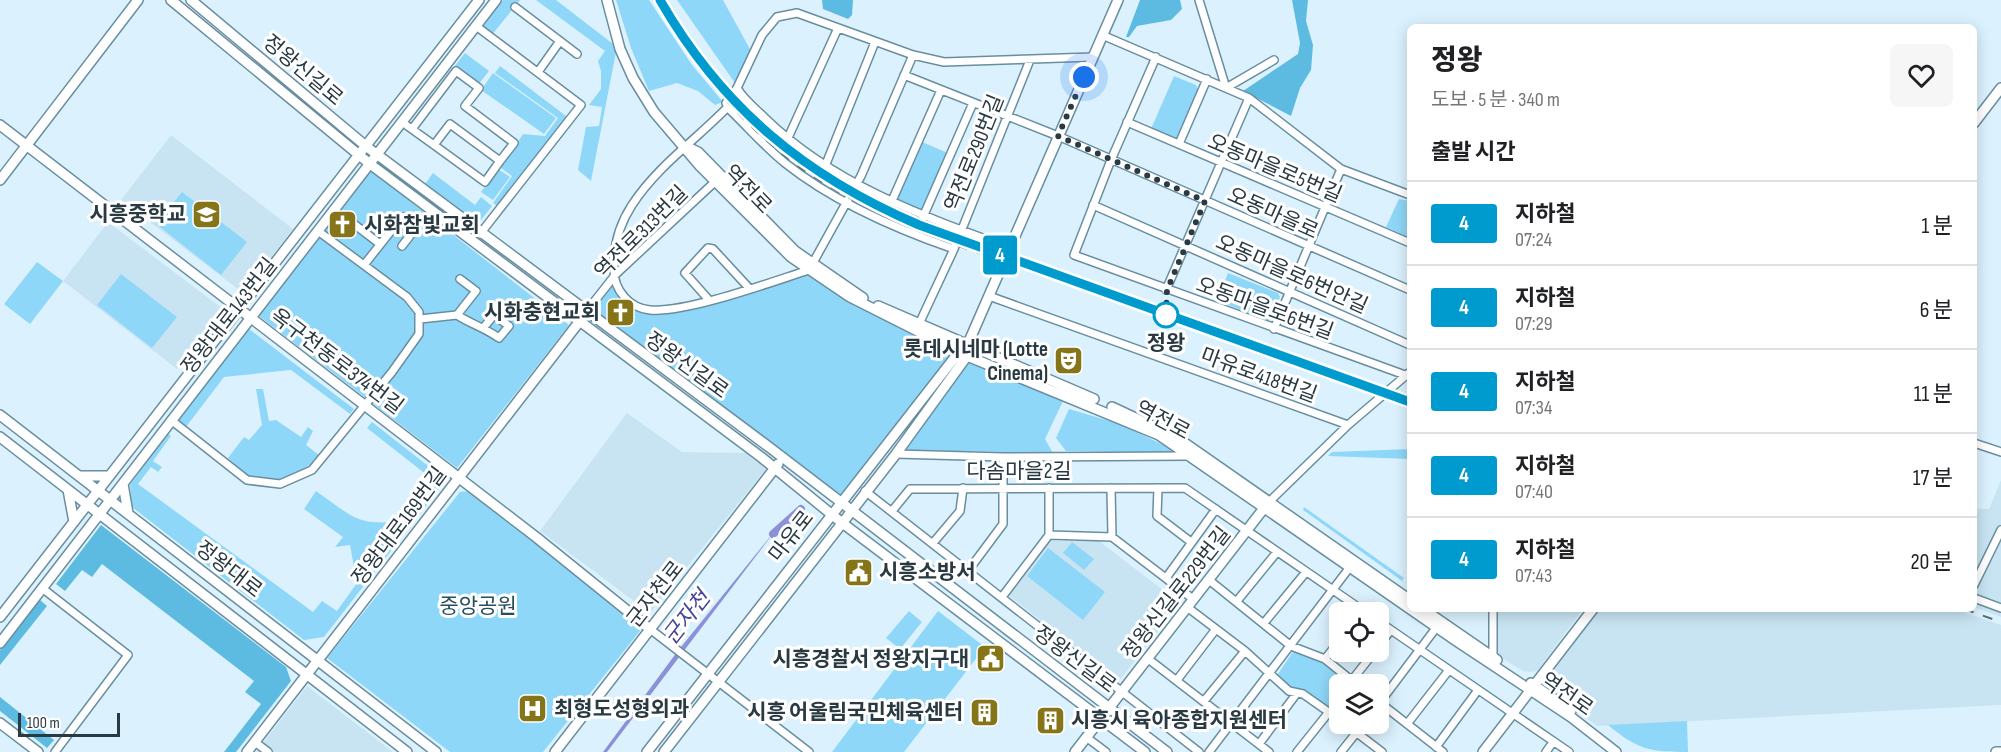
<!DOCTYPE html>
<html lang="ko">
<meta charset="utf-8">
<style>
:root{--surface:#fff;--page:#f6f6f6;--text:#202124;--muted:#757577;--line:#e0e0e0}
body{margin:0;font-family:"Sofia Sans Condensed","Noto Sans KR",sans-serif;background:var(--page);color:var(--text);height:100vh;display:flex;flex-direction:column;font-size:22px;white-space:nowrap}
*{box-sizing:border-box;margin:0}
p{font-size:20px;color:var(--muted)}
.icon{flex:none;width:33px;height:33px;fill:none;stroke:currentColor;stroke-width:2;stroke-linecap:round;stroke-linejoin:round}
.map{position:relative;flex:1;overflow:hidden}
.panel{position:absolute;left:1407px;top:24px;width:570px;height:588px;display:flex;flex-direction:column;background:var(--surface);border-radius:9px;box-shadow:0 3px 15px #0003}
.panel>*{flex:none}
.badge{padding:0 12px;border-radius:4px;font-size:21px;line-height:39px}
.fabs{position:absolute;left:1329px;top:602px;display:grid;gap:12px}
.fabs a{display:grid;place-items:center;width:60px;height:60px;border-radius:9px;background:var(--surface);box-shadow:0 3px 15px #0003;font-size:30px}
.scale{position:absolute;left:18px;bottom:15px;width:102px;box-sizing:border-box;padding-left:6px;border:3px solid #2a3a42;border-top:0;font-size:16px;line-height:21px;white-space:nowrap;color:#2a3a42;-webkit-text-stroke:4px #fff;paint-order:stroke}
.you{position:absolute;width:30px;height:30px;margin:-15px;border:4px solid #fff;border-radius:50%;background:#1a73e8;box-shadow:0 0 0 9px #1a73e833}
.map>.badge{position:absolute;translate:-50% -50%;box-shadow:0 0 0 3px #fff}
h2{padding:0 24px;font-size:22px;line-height:54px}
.round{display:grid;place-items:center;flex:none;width:63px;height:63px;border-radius:9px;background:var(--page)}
.headline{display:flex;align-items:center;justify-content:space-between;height:102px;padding:0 24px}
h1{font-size:28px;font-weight:800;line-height:45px}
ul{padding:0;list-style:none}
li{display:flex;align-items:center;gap:18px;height:84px;padding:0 24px;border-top:2px solid var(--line)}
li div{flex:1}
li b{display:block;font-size:22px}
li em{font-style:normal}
li .badge{min-width:66px;font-weight:700;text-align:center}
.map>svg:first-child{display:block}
</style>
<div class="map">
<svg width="2001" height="752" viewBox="0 0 2001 752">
<rect width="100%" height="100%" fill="#dbf2fe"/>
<!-- built -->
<path fill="#c8e4f2" d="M 171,135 L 293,229 L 243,293 L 121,200 Z
M 108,222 L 223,309 L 177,369 L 63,281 Z
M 627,413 L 682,452 L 746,453 L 766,469 L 650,613 L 540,531 Z
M 2001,480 L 2001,617 L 1974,607 L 1974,509 L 1989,509 Z
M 1050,541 L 1099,541 L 1180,603 L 1119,681 L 1008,595 Z
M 1497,609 L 1583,609 L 1537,671 L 1531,672 L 1523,671 L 1497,655 Z
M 1599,609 L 1955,609 L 2001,625 L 2001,705 L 1597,726 L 1541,686 Z
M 307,686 L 393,752 L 256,752 Z"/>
<!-- green -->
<path fill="#8fd7f8" d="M 503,0 L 520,0 L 491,36 L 482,28 Z
M 536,0 L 556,0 L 617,47 L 591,181 L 578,170 L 586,127 L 599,126 L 602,107 L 589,105 L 601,89 L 601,71 L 598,61 L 605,51 Z
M 616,0 L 649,0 L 692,65 L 723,102 L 715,105 L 698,91 L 677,83 L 649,91 L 631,48 Z
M 677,0 L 723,0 L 751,51 L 735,83 Z
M 465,53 L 489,71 L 478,85 L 454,67 Z
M 500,66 L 570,119 L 500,208 L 493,203 L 512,176 L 501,168 L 523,134 L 545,136 L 558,118 L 495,73 Z
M 493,73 L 556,118 L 544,134 L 481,90 Z
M 1174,76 L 1196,85 L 1198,89 L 1177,137 L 1173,139 L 1151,129 Z
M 920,141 L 950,154 L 924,211 L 921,213 L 896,202 L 895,198 Z
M 498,169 L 510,177 L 493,200 L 481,192 Z
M 370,170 L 569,325 L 457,468 L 259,316 Z
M 433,173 L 475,205 L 481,197 L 492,206 L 478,224 L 425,184 Z
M 182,192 L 247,242 L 221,275 L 156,224 Z
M 1399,199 L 1410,201 L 1410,238 L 1386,227 Z
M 37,262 L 63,281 L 30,324 L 4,304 Z
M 808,273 L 954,352 L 840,496 L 592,311 L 613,284 C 625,306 642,311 666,311 Z
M 1228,273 L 1278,293 L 1280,297 L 1271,318 L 1267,321 L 1217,300 Z
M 121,274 L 177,317 L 152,348 L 97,305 Z
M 249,329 L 354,409 L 350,414 L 291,370 L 224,377 L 186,427 L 178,421 Z
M 969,362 L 1064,399 L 1045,439 L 1053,453 L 903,450 Z
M 256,389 L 263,389 L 269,421 L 276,420 L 301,437 L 308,427 L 313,431 L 306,445 L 319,455 C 305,474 274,487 250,476 C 242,473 234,463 228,458 L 244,437 L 249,440 L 262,425 Z
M 1069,409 L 1120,424 L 1180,453 L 1066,451 L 1056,438 Z
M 372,422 L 446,480 L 324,637 L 304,640 L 132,507 L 130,485 L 168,433 L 171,436 L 153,461 L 162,467 L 158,472 L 151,467 L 138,484 L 313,612 L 322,601 L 337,611 L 357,583 L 350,545 L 335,547 L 343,537 L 304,509 L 316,491 C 356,519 356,526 406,521 L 437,483 L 367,428 Z
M 1410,449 L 1410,459 L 1328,456 L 1332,452 Z
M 470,491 L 641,624 L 640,631 L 543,752 L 450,752 L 327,658 L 460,492 Z
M 1304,507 L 1404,578 L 1402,580 L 1405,583 L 1306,512 L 1303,510 Z
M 1072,542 L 1094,559 L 1084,570 L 1063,553 Z
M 1048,548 L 1105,592 L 1083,620 L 1027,576 Z
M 909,611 L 922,622 L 900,649 L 886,638 Z
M 938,611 L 985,647 L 904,752 L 832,752 Z
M 1295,652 L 1323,663 L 1351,684 L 1340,684 L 1339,717 L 1306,691 L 1290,689 L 1276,677 L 1292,653 Z
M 1687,721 L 1688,752 C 1650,752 1638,750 1608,725 Z"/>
<!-- forest -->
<path fill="#5dbbe2" d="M 822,0 L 853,0 L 852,15 L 848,19 L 823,9 Z
M 1140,0 L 1180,0 L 1182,9 L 1171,20 L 1137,26 L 1129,37 L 1126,37 Z
M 1292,0 L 1308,0 L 1306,21 L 1313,45 L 1311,70 L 1300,88 L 1291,116 L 1243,91 L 1298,54 L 1300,43 Z
M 101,525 L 286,667 L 291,681 L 236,752 L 224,752 L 261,704 L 245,692 L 254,681 L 102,564 L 92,577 L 82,570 L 65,591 L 56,584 Z
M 40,600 L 47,606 L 0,665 L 0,650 Z
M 0,697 L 54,740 L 47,748 L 0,711 Z"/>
<!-- water -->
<path fill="#8c90d8" d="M 778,527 L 607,752 L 603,752 L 677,652 Z"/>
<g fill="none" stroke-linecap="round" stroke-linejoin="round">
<!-- canal -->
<path stroke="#8c90d8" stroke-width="8" d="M 773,534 L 801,509"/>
<defs>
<path id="street" d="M 1199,0 L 1226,88 L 1274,60
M 515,7 L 560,41 L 538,72
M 476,26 L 581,105 L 480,234
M 1102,35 L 1249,98 L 1341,169 L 1410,195
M 560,41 L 577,54
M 1156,57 L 1111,160 L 1074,255 L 1405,375
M 904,75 L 1058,136 L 1410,290
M 740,94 C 707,132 660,162 632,205 C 619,225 613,246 614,270 C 614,290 629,308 650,310 C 687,313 771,282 809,270 L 861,176 L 913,55
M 728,108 C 747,126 765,147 785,163 C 834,202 896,229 954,249
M 728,108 L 726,103 L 737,88
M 402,122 L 434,145 L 450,124 L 500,161 L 485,182 L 434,145
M 1127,122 L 1410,243
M 412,129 L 456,71 L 479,88 L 465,106 L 514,143 L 500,161
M 787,140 L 838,28
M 1179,144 L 1207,79
M 826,164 L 875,42
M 891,203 L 941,90
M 1093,205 L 1410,345
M 923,217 L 973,103
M 346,218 L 380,244
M 1010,248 C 922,216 833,184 765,118 C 755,108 744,100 737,88 L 762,35 L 777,17 L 797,13 L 913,55 L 944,62 L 1093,57
M 364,265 L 402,217 L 416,228 L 402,246
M 1166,290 L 1249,98
M 989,296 L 1348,425
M 709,300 L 685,273 L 708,248 L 713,249 L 749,288
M 586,312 L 616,274 L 719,178
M 457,315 C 471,324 485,328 499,338 L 509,326 L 494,315 L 484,327
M 420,319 L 457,315 L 476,291 L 460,279
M 919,324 L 954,249 L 1030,60
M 1274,329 L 1341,169
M 171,420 L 247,480 L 280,484 L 312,470 L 392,372 L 419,334 L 419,312 L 407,297 L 318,231
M 1974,443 L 2001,452
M 896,454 L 1003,457 L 1190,456
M 1111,488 L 1112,537
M 1158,488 L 1157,516 L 1191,542
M 865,491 L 1199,752
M 1271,500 L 1348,425 L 1410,372
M 892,511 L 910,489 L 1185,488 L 1365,612
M 1049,535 L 1049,488
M 933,543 L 960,511 L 963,488
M 968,571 L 1003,524 L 1003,457
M 1166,578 L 1216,509
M 1209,580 L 1291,646 L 1325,659 L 1356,684
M 1974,585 L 2001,530
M 42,588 L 128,655 L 55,752
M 1002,597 L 1049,535 L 1112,537 L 1193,599
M 1974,598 L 2001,608
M 1237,601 L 1277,552
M 1187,607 L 1245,651 L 1289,691 L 1303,694 L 1340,720
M 1493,609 L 1493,656
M 1378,621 L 1569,752
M 1264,623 L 1306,572
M 650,629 L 809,752
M 1378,646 L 1391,630
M 1147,658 L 1269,752
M 1325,659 L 1340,640
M 1177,680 L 1216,629
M 1352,680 L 1375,651
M 1204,701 L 1245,651
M 1379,702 L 1443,752
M 1378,705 L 1436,628
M 1344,723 L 1382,752
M 1407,724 L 1449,670
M 1086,737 L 1106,752
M 255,742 L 268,752
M 1259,744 L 1297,693
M 1436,747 L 1478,690
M 1209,752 L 1350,567
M 1297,752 L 1329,712
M 1341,752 L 1364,723
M 1546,752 L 1553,742"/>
<path id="secondary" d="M 171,0 L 370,164 L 761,457 L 841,522 L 1145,752
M 191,0 L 367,147 L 769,447 L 1167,752
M 607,0 L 620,49 L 633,78 L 654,112 L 700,166 L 791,257 L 850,297 L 967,356 L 1159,435 L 1455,640 L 1571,717 L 1616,752
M 1974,123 L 2001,88
M 0,125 L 536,537 L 650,629
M 688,147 L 698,152 L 795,251 L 863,298
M 0,180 L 138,0
M 878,306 L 1094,399
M 1112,407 L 1176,437 L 1410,600
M 0,415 L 436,752
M 0,437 L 407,752
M 79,476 L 109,476
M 123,484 L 128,513
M 68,490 L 74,522
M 1423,609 L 1497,660
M 0,617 L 479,0
M 0,643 L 496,0
M 1531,683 L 1571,711
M 0,723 L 38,752
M 247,752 L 583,317
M 555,752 L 778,464
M 647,752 L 959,352 L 967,346 L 1118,0
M 664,752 L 896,454 L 967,356 L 967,351
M 1075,752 L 1268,503
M 1483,752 L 1593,609
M 1996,752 L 2001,752"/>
</defs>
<!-- street casing -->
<use href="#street" stroke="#698e9f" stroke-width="10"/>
<!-- secondary casing -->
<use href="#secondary" stroke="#698e9f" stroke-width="12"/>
<!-- street -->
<use href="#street" stroke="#fff" stroke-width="7"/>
<!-- secondary -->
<use href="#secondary" stroke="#fff" stroke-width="9"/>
<!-- rail -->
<path stroke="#576972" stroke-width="2" stroke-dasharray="10 10" stroke-linecap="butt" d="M 655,0 C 690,66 746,130 807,172 C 894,231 1001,259 1099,295 C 1203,332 1306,369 1410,407
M 1964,609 L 2001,622"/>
</g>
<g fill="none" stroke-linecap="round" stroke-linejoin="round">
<defs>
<path id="line" d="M 660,0 C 722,108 805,176 919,225 L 1410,402"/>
</defs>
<!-- line casing -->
<use href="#line" stroke="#fff" stroke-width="14"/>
<!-- line -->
<use href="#line" stroke="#009bce" stroke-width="9"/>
<!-- walk -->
<path stroke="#2a3a42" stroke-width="6" stroke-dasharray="0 10.8" d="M 1084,77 L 1058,136 L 1205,201 L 1167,290 L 1166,315"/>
</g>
<!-- icons -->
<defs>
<symbol id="school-square" viewBox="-11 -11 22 22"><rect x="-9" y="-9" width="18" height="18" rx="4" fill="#867518" stroke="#fff"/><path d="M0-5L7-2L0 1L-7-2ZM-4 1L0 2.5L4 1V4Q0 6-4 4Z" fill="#fff"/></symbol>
<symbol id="church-square" viewBox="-11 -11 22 22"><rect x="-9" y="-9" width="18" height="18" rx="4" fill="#867518" stroke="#fff"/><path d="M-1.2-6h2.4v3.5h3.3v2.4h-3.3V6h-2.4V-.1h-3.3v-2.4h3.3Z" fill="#fff"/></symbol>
<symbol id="theatre-square" viewBox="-11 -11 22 22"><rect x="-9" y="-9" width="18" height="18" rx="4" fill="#867518" stroke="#fff"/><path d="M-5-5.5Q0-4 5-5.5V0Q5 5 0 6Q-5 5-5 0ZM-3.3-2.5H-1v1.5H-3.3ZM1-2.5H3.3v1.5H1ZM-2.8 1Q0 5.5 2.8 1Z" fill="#fff"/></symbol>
<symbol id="civic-square" viewBox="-11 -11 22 22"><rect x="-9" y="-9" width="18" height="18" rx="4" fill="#867518" stroke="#fff"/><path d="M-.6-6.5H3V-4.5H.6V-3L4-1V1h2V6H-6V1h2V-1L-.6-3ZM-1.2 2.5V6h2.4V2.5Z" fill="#fff"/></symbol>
<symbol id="hospital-square" viewBox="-11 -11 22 22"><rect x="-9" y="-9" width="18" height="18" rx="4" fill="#867518" stroke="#fff"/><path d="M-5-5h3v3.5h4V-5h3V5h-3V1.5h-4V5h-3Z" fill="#fff"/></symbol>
<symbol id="building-square" viewBox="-11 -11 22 22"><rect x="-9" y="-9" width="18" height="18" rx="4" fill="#867518" stroke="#fff"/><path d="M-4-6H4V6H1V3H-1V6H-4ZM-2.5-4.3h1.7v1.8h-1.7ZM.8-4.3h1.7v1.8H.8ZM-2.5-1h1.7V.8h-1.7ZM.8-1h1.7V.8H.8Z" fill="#fff"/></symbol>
</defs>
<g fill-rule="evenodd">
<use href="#school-square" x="190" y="198" width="33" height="33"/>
<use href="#church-square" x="326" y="208" width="33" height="33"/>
<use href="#church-square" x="604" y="296" width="33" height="33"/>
<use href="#theatre-square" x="1052" y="344" width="33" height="33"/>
<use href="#civic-square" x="842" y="556" width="33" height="33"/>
<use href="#civic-square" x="974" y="642" width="33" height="33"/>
<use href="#hospital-square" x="516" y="692" width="33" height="33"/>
<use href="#building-square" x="968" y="696" width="33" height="33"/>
<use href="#building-square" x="1034" y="704" width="33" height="33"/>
</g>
<!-- markers -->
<circle fill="#fff" stroke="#009bce" stroke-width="3" cx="1166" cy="315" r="12"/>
<g text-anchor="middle" stroke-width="6" stroke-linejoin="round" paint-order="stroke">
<!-- street labels -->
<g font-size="21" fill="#2a3a42" stroke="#fff">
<text transform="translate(303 70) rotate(40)" y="7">정왕신길로</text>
<text transform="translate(974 153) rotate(-68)" y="7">역전로290번길</text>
<text transform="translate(1275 168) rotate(23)" y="7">오동마을로5번길</text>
<text transform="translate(748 189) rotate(46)" y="7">역전로</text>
<text transform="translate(1273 213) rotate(24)" y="7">오동마을로</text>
<text transform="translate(641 232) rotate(-45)" y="7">역전로313번길</text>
<text transform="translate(1292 274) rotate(24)" y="7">오동마을로6번안길</text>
<text transform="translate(1265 308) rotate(20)" y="7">오동마을로6번길</text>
<text transform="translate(229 316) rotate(-52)" y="7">정왕대로143번길</text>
<text transform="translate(337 361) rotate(37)" y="7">옥구천동로374번길</text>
<text transform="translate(687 365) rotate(36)" y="7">정왕신길로</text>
<text transform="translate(1259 375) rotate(20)" y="7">마유로418번길</text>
<text transform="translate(1163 420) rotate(28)" y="7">역전로</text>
<text x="1019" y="478">다솜마을2길</text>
<text transform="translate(399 526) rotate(-53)" y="7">정왕대로169번길</text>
<text transform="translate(791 536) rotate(-52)" y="7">마유로</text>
<text transform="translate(229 569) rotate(38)" y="7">정왕대로</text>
<text transform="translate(1176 593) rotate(-52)" y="7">정왕신길로229번길</text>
<text transform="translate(655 594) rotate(-52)" y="7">군자천로</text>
<text transform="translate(1075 659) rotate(37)" y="7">정왕신길로</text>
<text transform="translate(1567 694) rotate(35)" y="7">역전로</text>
</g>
<!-- poi labels -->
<g font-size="21" font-weight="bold" fill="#2a3a42" stroke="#fff" text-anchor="end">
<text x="186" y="221">시흥중학교</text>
<text x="364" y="232" text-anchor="start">시화참빛교회</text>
<text x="600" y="319">시화충현교회</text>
<text x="1048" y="356">롯데시네마 (Lotte<tspan x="1048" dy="24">Cinema)</tspan></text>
<text x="879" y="579" text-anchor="start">시흥소방서</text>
<text x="969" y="666">시흥경찰서 정왕지구대</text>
<text x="554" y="716" text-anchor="start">최형도성형외과</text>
<text x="963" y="719">시흥 어울림국민체육센터</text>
<text x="1071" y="727" text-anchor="start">시흥시 육아종합지원센터</text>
</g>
<!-- stop labels -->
<g font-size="21" font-weight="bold" fill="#2a3a42" stroke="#fff">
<text x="1166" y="350">정왕</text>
</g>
<!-- park labels -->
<g font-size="21" fill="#254e5f" stroke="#fff">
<text x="478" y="613">중앙공원</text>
</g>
<!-- water labels -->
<g font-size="22" font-style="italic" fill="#47459a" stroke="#fff">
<text transform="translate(686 617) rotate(-52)" y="8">군자천</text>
</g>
</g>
</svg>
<div class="fabs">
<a><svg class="icon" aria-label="locate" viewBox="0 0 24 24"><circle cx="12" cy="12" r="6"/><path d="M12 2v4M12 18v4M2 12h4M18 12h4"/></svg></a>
<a><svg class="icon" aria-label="layers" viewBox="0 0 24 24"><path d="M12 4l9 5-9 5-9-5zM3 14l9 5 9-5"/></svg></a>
</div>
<div class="scale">100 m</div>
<div class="you" style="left:1084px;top:77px"></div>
<b class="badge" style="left:1000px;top:255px;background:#009bce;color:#fff">4</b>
<section class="panel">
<div class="headline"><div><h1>정왕</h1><p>도보 · 5 분 · 340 m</p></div><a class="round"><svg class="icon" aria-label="heart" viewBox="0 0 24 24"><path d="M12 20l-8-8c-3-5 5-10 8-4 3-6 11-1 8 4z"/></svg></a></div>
<h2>출발 시간</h2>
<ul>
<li><span class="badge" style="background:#009bce;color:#fff">4</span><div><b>지하철</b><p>07:24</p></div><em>1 분</em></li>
<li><span class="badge" style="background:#009bce;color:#fff">4</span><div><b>지하철</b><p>07:29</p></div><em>6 분</em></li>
<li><span class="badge" style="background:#009bce;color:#fff">4</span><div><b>지하철</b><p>07:34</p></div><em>11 분</em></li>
<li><span class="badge" style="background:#009bce;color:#fff">4</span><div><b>지하철</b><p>07:40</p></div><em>17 분</em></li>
<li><span class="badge" style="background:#009bce;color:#fff">4</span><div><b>지하철</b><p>07:43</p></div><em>20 분</em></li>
</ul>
</section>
</div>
